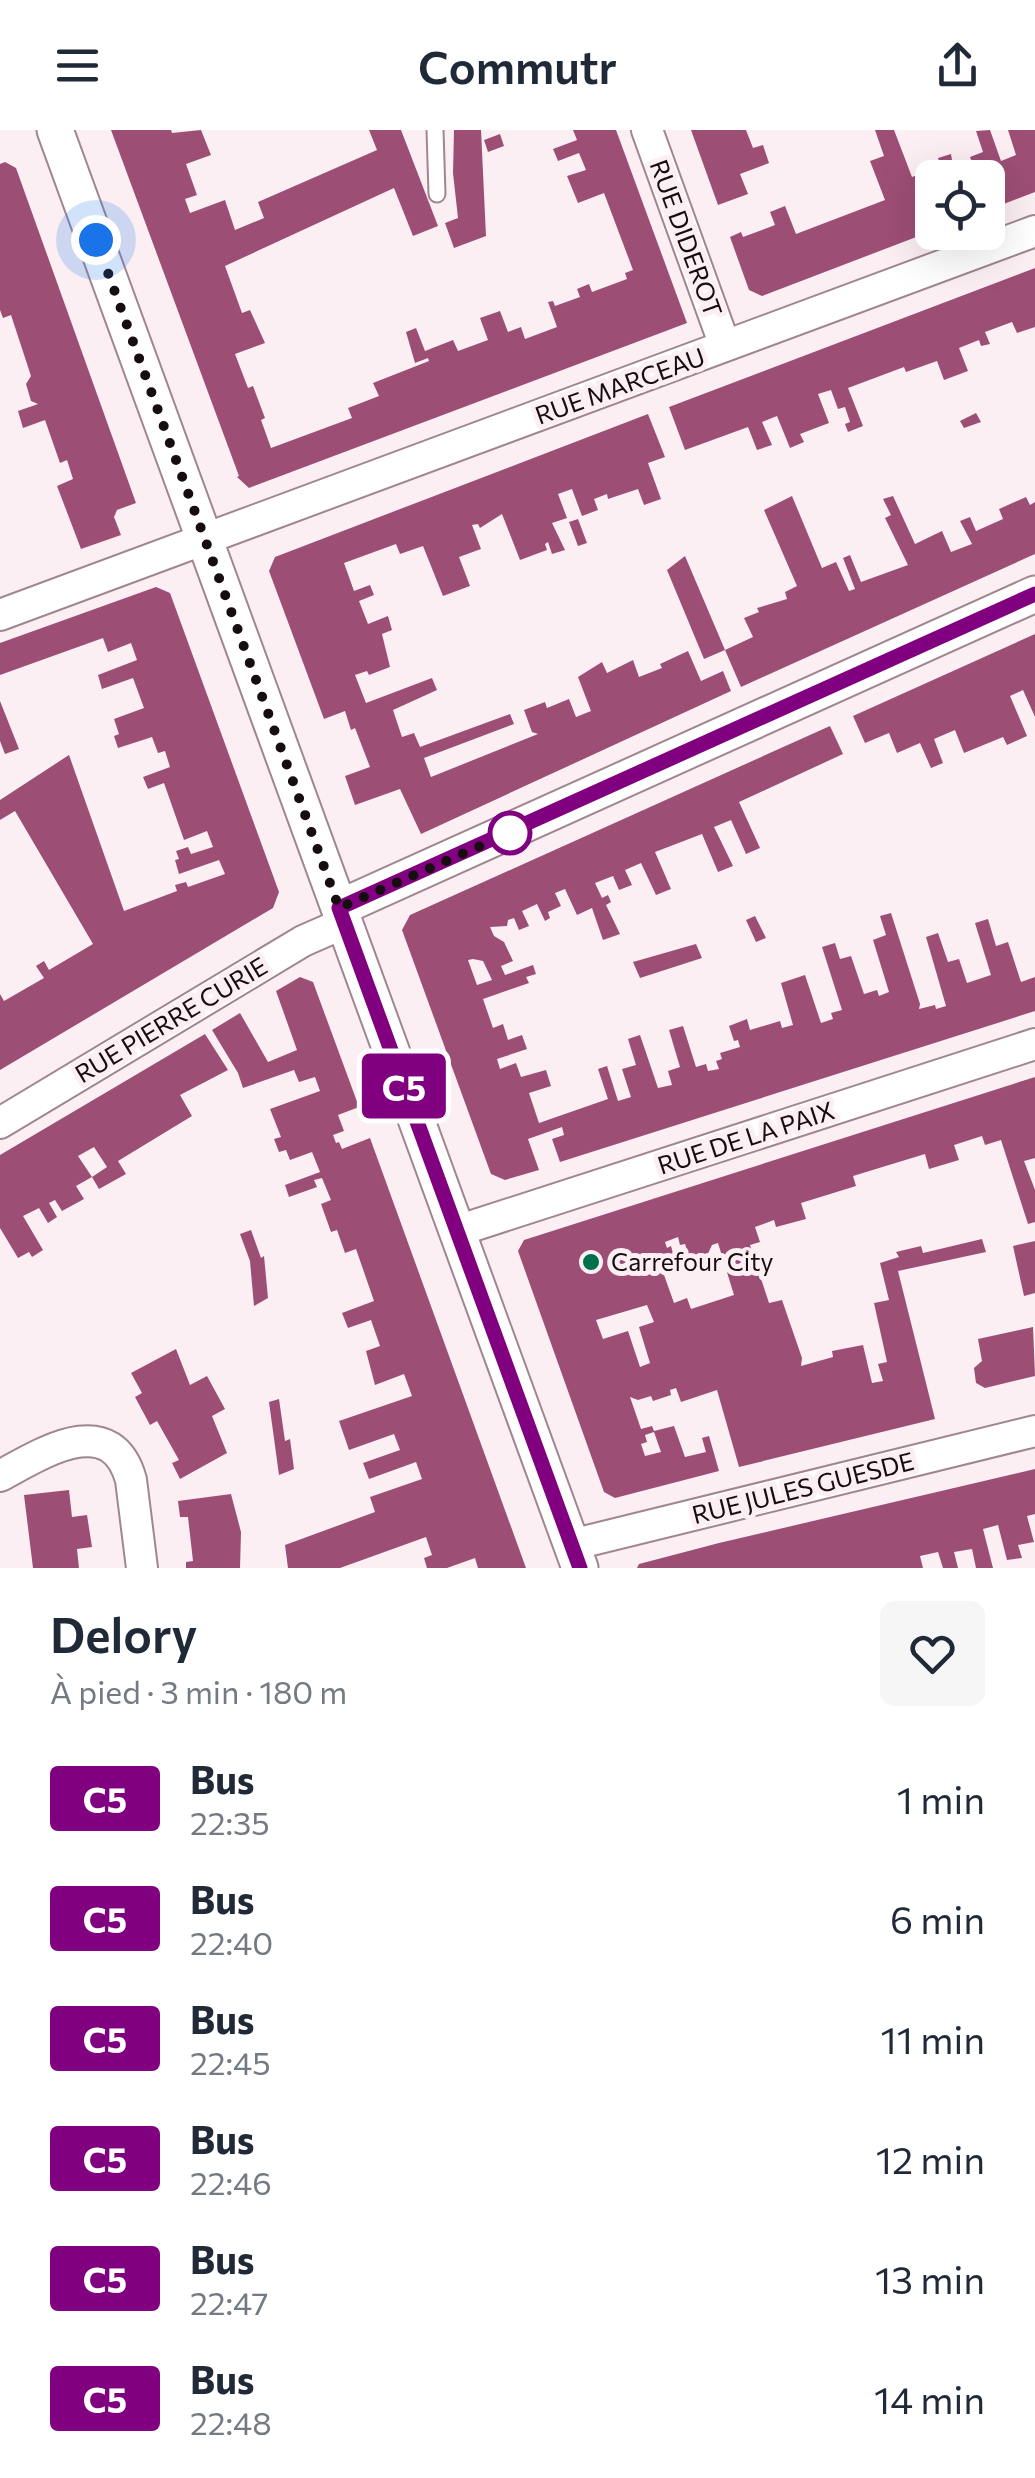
<!DOCTYPE html>
<html lang="fr">
<meta charset="utf-8">
<style>
:root{--surface:#fff;--page:#f6f6f7;--text:#1f2937;--muted:#747a83}
body{margin:0;font-family:Commissioner,sans-serif;background:var(--page);color:var(--text);height:100vh;display:flex;flex-direction:column;font-size:38px;white-space:nowrap}
*{box-sizing:border-box;margin:0}
p{font-size:32px;color:var(--muted)}
.icon{flex:none;width:55px;height:55px;fill:none;stroke:currentColor;stroke-width:2;stroke-linecap:round;stroke-linejoin:round}
.map{position:relative;height:1438px;overflow:hidden}
.sheet{display:flex;flex-direction:column;background:var(--surface);flex:1}
.sheet>*{flex:none}
.badge{padding:0 20px;border-radius:8px;font-size:35px;line-height:65px}
.fabs{position:absolute;left:915px;top:30px;display:grid;gap:20px}
.fabs a{display:grid;place-items:center;width:90px;height:90px;border-radius:15px;background:var(--surface);box-shadow:0 10px 40px #0002;font-size:50px}
.you{position:absolute;width:50px;height:50px;margin:-25px;border:8px solid #fff;border-radius:50%;background:#1a73e8;box-shadow:0 0 0 15px #1a73e833}
.map>.badge{position:absolute;translate:-50% -50%;box-shadow:0 0 0 5px #fff}
.round{display:grid;place-items:center;flex:none;width:105px;height:105px;border-radius:15px;background:var(--page)}
.summary{display:flex;align-items:center;justify-content:space-between;height:170px;padding:0 50px}
h1{font-size:48px;font-weight:600;line-height:75px}
ul{padding:0;list-style:none}
li{display:flex;align-items:center;gap:30px;height:120px;padding:0 50px}
li div{flex:1}
li b{display:block;font-size:38px}
li em{font-style:normal}
li .badge{min-width:110px;font-weight:700;text-align:center}
header{display:flex;justify-content:space-between;align-items:center;height:130px;padding:0 50px;background:var(--surface);font-size:45px;font-weight:600}
.map>svg:first-child{display:block}
</style>
<header><svg class="icon" aria-label="menu" viewBox="0 0 24 24"><path d="M4 6h16M4 12h16M4 18h16"/></svg>Commutr<svg class="icon" aria-label="share" viewBox="0 0 24 24"><path d="M12 15V3M7 8l5-5 5 5M5 13v7h14v-7"/></svg></header>
<div class="map">
<svg width="1035" height="1438" viewBox="0 0 1035 1438">
<rect width="100%" height="100%" fill="#fbeff4"/>
<!-- building -->
<path fill="#9d4e75" fill-rule="evenodd" d="M 111,0 L 171,0 L 172,3 L 201,0 L 211,25 L 186,34 L 197,65 L 185,69 L 190,83 L 225,70 L 235,100 L 264,88 L 258,72 L 377,20 L 369,0 L 401,0 L 438,96 L 413,106 L 394,58 L 225,136 L 242,183 L 250,180 L 265,213 L 235,224 L 248,258 L 253,256 L 265,288 L 261,290 L 271,318 L 352,288 L 348,278 L 379,266 L 373,253 L 429,231 L 428,228 L 415,233 L 406,202 L 416,198 L 425,221 L 453,210 L 458,221 L 488,210 L 480,188 L 500,181 L 508,202 L 521,197 L 525,209 L 557,197 L 548,172 L 553,171 L 555,176 L 580,167 L 577,159 L 589,154 L 592,162 L 627,149 L 625,143 L 633,140 L 604,63 L 578,73 L 567,46 L 586,40 L 579,23 L 558,31 L 553,19 L 577,10 L 573,0 L 616,0 L 687,193 L 249,358 L 237,347 L 239,346 Z
M 454,0 L 481,0 L 486,106 L 454,118 L 445,93 L 458,88 L 453,43 Z
M 691,0 L 746,0 L 753,18 L 763,15 L 769,33 L 740,44 L 748,64 L 718,75 Z
M 875,0 L 894,0 L 912,47 L 941,36 L 938,28 L 951,24 L 955,48 L 932,48 L 932,101 L 762,166 L 749,160 L 730,107 L 741,102 L 743,107 L 775,95 L 770,82 L 785,76 L 796,104 L 885,70 L 870,31 L 884,26 Z
M 990,0 L 1001,31 L 1016,25 L 1008,0 L 1035,0 L 1035,62 L 988,80 L 988,48 L 956,47 L 975,40 L 970,27 L 983,22 L 976,1 Z
M 500,4 L 504,16 L 488,22 L 484,10 Z
M 5,32 L 16,38 L 136,373 L 117,380 L 114,387 L 121,405 L 81,419 L 57,356 L 73,349 L 67,330 L 60,333 L 45,290 L 23,298 L 18,281 L 38,274 L 31,271 L 26,254 L 31,246 L 11,185 L 3,188 L 0,180 L 0,34 Z
M 1035,138 L 1035,197 L 1017,203 L 1012,192 L 985,202 L 990,214 L 981,216 L 979,210 L 959,218 L 968,241 L 944,250 L 937,231 L 906,242 L 904,237 L 848,258 L 863,296 L 848,302 L 845,294 L 850,292 L 845,277 L 838,279 L 831,260 L 818,264 L 829,293 L 800,304 L 804,312 L 790,318 L 777,286 L 762,292 L 772,315 L 757,320 L 748,297 L 685,320 L 669,277 Z
M 976,283 L 981,292 L 964,298 L 960,291 Z
M 648,284 L 665,327 L 648,333 L 661,369 L 644,375 L 638,359 L 608,369 L 607,364 L 594,369 L 598,380 L 582,386 L 572,359 L 558,364 L 567,388 L 552,393 L 565,420 L 552,424 L 548,412 L 545,414 L 547,420 L 520,430 L 502,384 L 480,398 L 478,394 L 472,395 L 481,419 L 459,427 L 470,456 L 443,466 L 423,416 L 400,424 L 396,414 L 344,433 L 354,461 L 370,455 L 374,465 L 359,471 L 368,494 L 388,486 L 392,500 L 382,504 L 390,537 L 369,545 L 367,541 L 355,545 L 366,573 L 432,548 L 437,560 L 393,580 L 402,607 L 414,603 L 420,617 L 510,584 L 514,594 L 424,628 L 431,647 L 538,604 L 532,602 L 524,580 L 545,572 L 547,578 L 569,569 L 576,587 L 591,581 L 578,547 L 602,532 L 607,543 L 633,530 L 639,547 L 662,538 L 660,534 L 688,521 L 701,551 L 723,541 L 731,561 L 421,704 L 400,659 L 355,675 L 345,646 L 370,637 L 355,598 L 351,600 L 345,581 L 324,589 L 269,441 L 275,427 Z
M 792,366 L 822,438 L 836,432 L 849,461 L 855,459 L 843,428 L 850,425 L 861,452 L 908,435 L 885,388 L 891,385 L 883,369 L 893,366 L 915,414 L 942,401 L 951,422 L 972,414 L 960,391 L 970,387 L 976,401 L 1003,389 L 999,379 L 1026,367 L 1030,375 L 1035,372 L 1035,424 L 741,557 L 725,520 L 753,507 L 744,488 L 759,482 L 757,478 L 787,469 L 785,462 L 797,456 L 764,380 Z
M 578,389 L 587,413 L 578,416 L 569,392 Z
M 685,426 L 725,520 L 704,529 L 667,440 Z
M 156,457 L 170,463 L 279,762 L 273,778 L 0,940 L 0,864 L 4,871 L 44,848 L 36,836 L 44,831 L 49,840 L 93,814 L 15,681 L 0,690 L 0,670 L 69,625 L 124,781 L 177,761 L 175,755 L 186,752 L 188,757 L 225,744 L 219,730 L 179,744 L 175,730 L 179,729 L 176,721 L 188,717 L 191,724 L 213,717 L 207,701 L 184,710 L 164,653 L 148,659 L 143,647 L 170,637 L 165,621 L 158,623 L 152,607 L 118,618 L 114,606 L 119,604 L 114,589 L 144,578 L 133,548 L 102,559 L 98,545 L 137,530 L 131,513 L 108,522 L 103,508 L 0,545 L 0,513 Z
M 1035,504 L 1035,587 L 1023,560 L 1010,566 L 1027,606 L 1007,615 L 1003,607 L 964,623 L 955,600 L 934,609 L 943,633 L 931,638 L 920,613 L 897,623 L 889,603 L 865,613 L 853,586 Z
M 0,571 L 19,619 L 5,624 L 0,611 Z
M 830,596 L 843,624 L 739,672 L 760,718 L 746,724 L 731,690 L 714,697 L 733,736 L 718,742 L 702,704 L 655,722 L 671,759 L 656,765 L 641,733 L 625,740 L 632,755 L 619,760 L 613,746 L 595,753 L 602,768 L 608,765 L 611,772 L 606,775 L 620,804 L 603,810 L 592,778 L 577,785 L 565,759 L 555,763 L 561,776 L 548,782 L 550,788 L 545,791 L 537,774 L 522,781 L 529,796 L 519,800 L 514,788 L 508,790 L 507,796 L 490,797 L 494,806 L 504,812 L 513,831 L 501,836 L 505,845 L 533,835 L 536,844 L 526,847 L 529,853 L 483,869 L 493,898 L 503,894 L 508,910 L 522,905 L 527,919 L 497,929 L 500,939 L 516,933 L 521,947 L 546,940 L 551,956 L 529,963 L 539,993 L 608,969 L 598,939 L 607,936 L 618,971 L 631,967 L 622,939 L 636,935 L 628,909 L 640,905 L 658,958 L 672,955 L 668,941 L 680,937 L 669,900 L 683,896 L 696,937 L 706,934 L 708,941 L 719,939 L 716,931 L 722,929 L 720,923 L 740,917 L 738,910 L 734,911 L 729,896 L 747,889 L 750,900 L 780,891 L 782,898 L 793,895 L 781,853 L 805,845 L 821,893 L 833,889 L 831,883 L 842,880 L 822,817 L 835,813 L 840,829 L 851,826 L 864,864 L 877,860 L 879,866 L 889,862 L 873,810 L 886,805 L 880,786 L 891,783 L 920,874 L 919,879 L 935,875 L 936,879 L 946,876 L 926,807 L 938,803 L 948,832 L 959,829 L 967,853 L 991,845 L 975,793 L 988,789 L 996,816 L 1008,812 L 1021,852 L 1035,847 L 1035,881 L 560,1032 L 552,1009 L 564,1005 L 562,997 L 528,1009 L 539,1040 L 505,1050 L 491,1044 L 402,800 L 410,785 ZM 473,829 L 483,831 L 492,850 L 477,855 L 468,830 Z
M 755,786 L 766,808 L 756,812 L 746,790 Z
M 696,814 L 702,828 L 640,848 L 633,832 Z
M 300,847 L 313,852 L 359,977 L 338,985 L 344,1001 L 333,1005 L 336,1013 L 339,1012 L 342,1019 L 370,1008 L 526,1438 L 478,1438 L 475,1428 L 447,1438 L 427,1438 L 424,1428 L 432,1425 L 426,1407 L 340,1438 L 288,1438 L 285,1415 L 375,1382 L 370,1367 L 422,1349 L 416,1332 L 369,1349 L 363,1333 L 400,1320 L 394,1304 L 349,1320 L 339,1291 L 412,1266 L 404,1244 L 375,1255 L 366,1221 L 380,1216 L 371,1190 L 348,1198 L 342,1183 L 374,1171 L 356,1119 L 345,1123 L 337,1100 L 331,1102 L 321,1074 L 331,1070 L 322,1048 L 314,1050 L 317,1057 L 289,1067 L 285,1055 L 320,1042 L 312,1022 L 290,1030 L 286,1020 L 279,1022 L 274,1009 L 281,1007 L 270,979 L 320,961 L 315,947 L 299,952 L 294,940 L 243,958 L 238,943 L 212,900 L 240,883 L 268,932 L 297,920 L 276,861 Z
M 205,904 L 228,940 L 180,965 L 192,986 L 118,1031 L 126,1044 L 99,1059 L 92,1047 L 76,1056 L 84,1069 L 62,1081 L 55,1070 L 49,1073 L 57,1087 L 48,1093 L 39,1078 L 23,1086 L 43,1120 L 32,1127 L 29,1122 L 18,1128 L 0,1098 L 0,1025 ZM 94,1017 L 107,1037 L 92,1047 L 78,1026 Z
M 1035,947 L 1035,1028 L 1024,1031 L 1035,1060 L 1035,1092 L 1028,1094 L 1001,1010 L 985,1015 L 982,1006 L 954,1015 L 959,1030 L 929,1039 L 925,1024 L 853,1046 L 856,1056 L 801,1073 L 806,1089 L 776,1097 L 774,1090 L 755,1097 L 760,1112 L 750,1115 L 769,1173 L 782,1170 L 802,1228 L 801,1236 L 833,1227 L 832,1221 L 863,1215 L 872,1253 L 883,1251 L 878,1234 L 887,1232 L 874,1173 L 889,1170 L 880,1133 L 899,1127 L 896,1122 L 921,1116 L 923,1123 L 982,1109 L 986,1122 L 898,1141 L 935,1289 L 739,1337 L 717,1260 L 681,1272 L 676,1258 L 670,1260 L 671,1265 L 653,1271 L 651,1266 L 638,1270 L 630,1267 L 641,1299 L 652,1296 L 654,1301 L 674,1296 L 685,1327 L 706,1322 L 702,1308 L 709,1306 L 719,1341 L 615,1368 L 604,1362 L 518,1121 L 524,1110 ZM 678,1107 L 680,1115 L 685,1114 L 694,1142 L 707,1136 L 704,1132 L 712,1115 L 718,1113 L 734,1165 L 691,1179 L 687,1168 L 674,1173 L 663,1142 L 677,1138 L 671,1116 L 667,1118 L 665,1112 ZM 647,1175 L 654,1192 L 639,1197 L 650,1233 L 640,1237 L 628,1201 L 603,1209 L 596,1190 ZM 654,1302 L 661,1322 L 645,1326 L 641,1314 L 647,1312 L 645,1305 Z
M 251,1100 L 261,1128 L 264,1126 L 268,1168 L 254,1176 L 250,1131 L 240,1104 Z
M 1035,1111 L 1035,1163 L 1024,1166 L 1013,1116 Z
M 1033,1197 L 1035,1246 L 985,1258 L 976,1253 L 974,1238 L 982,1231 L 978,1209 Z
M 176,1219 L 190,1255 L 207,1246 L 225,1279 L 212,1286 L 227,1323 L 180,1349 L 172,1333 L 179,1330 L 157,1291 L 150,1295 L 135,1267 L 142,1263 L 131,1243 Z
M 279,1269 L 285,1311 L 290,1309 L 294,1339 L 279,1345 L 269,1272 Z
M 1035,1339 L 1035,1384 L 1027,1386 L 1034,1412 L 1018,1415 L 1022,1428 L 1007,1430 L 998,1395 L 983,1399 L 993,1438 L 976,1438 L 972,1419 L 954,1422 L 958,1438 L 943,1438 L 938,1422 L 920,1426 L 923,1438 L 637,1438 L 639,1434 L 719,1413 Z
M 69,1360 L 72,1387 L 87,1385 L 92,1417 L 77,1419 L 79,1438 L 33,1438 L 24,1365 Z
M 231,1364 L 241,1402 L 240,1438 L 186,1438 L 186,1432 L 193,1431 L 188,1387 L 180,1387 L 178,1371 Z"/>
<g fill="none" stroke-linecap="round" stroke-linejoin="round">
<defs>
<path id="service" d="M 435,0 L 437,64"/>
<path id="minor" d="M 647,0 L 725,216
M 0,485 L 1035,101
M 0,993 L 303,811 L 344,793
M 457,1101 L 1035,914
M 0,1346 C 41,1324 111,1278 131,1350 L 142,1438
M 571,1415 L 1035,1301"/>
<path id="tertiary" d="M 55,0 L 580,1438
M 339,778 L 1035,464"/>
</defs>
<!-- service casing -->
<use href="#service" stroke="#a18691" stroke-width="19"/>
<!-- minor casing -->
<use href="#minor" stroke="#a18691" stroke-width="34"/>
<!-- tertiary casing -->
<use href="#tertiary" stroke="#a18691" stroke-width="39"/>
<!-- service -->
<use href="#service" stroke="#fff" stroke-width="15"/>
<!-- minor -->
<use href="#minor" stroke="#fff" stroke-width="30"/>
<!-- tertiary -->
<use href="#tertiary" stroke="#fff" stroke-width="35"/>
</g>
<g fill="none" stroke-linecap="round" stroke-linejoin="round">
<defs>
<path id="line" d="M 580,1438 L 339,778 L 1035,464"/>
</defs>
<!-- line casing -->
<use href="#line" stroke="#fff" stroke-width="22"/>
<!-- line -->
<use href="#line" stroke="#81007f" stroke-width="15"/>
<!-- walk -->
<path stroke="#160d11" stroke-width="10" stroke-dasharray="0 18" d="M 96,110 L 339,778 L 510,703"/>
</g>
<!-- markers -->
<circle fill="#fff" stroke="#81007f" stroke-width="5" cx="510" cy="703" r="20"/>
<circle fill="#00704a" stroke="#fbeff4" stroke-width="4" cx="591" cy="1132" r="10"/>
<g text-anchor="middle" stroke-width="10" stroke-linejoin="round" paint-order="stroke">
<!-- street labels -->
<g font-size="25" fill="#160d11" stroke="#fbeff4">
<text transform="translate(686 108) rotate(70)" y="9">RUE DIDEROT</text>
<text transform="translate(620 256) rotate(-20)" y="9">RUE MARCEAU</text>
<text transform="translate(171 890) rotate(-31)" y="9">RUE PIERRE CURIE</text>
<text transform="translate(746 1008) rotate(-18)" y="9">RUE DE LA PAIX</text>
<text transform="translate(803 1358) rotate(-14)" y="9">RUE JULES GUESDE</text>
</g>
<!-- poi labels -->
<g font-size="25" fill="#160d11" stroke="#fbeff4" text-anchor="start">
<text x="611" y="1141">Carrefour City</text>
</g>
</g>
</svg>
<div class="fabs">
<a><svg class="icon" aria-label="locate" viewBox="0 0 24 24"><circle cx="12" cy="12" r="6"/><path d="M12 2v4M12 18v4M2 12h4M18 12h4"/></svg></a>
</div>
<div class="you" style="left:96px;top:110px"></div>
<b class="badge" style="left:404px;top:956px;background:#81007f;color:#fff">C5</b>
</div>
<section class="sheet">
<div class="summary"><div><h1>Delory</h1><p>À pied · 3 min · 180 m</p></div><a class="round"><svg class="icon" aria-label="heart" viewBox="0 0 24 24"><path d="M12 20l-8-8c-3-5 5-10 8-4 3-6 11-1 8 4z"/></svg></a></div>
<ul>
<li><span class="badge" style="background:#81007f;color:#fff">C5</span><div><b>Bus</b><p>22:35</p></div><em>1 min</em></li>
<li><span class="badge" style="background:#81007f;color:#fff">C5</span><div><b>Bus</b><p>22:40</p></div><em>6 min</em></li>
<li><span class="badge" style="background:#81007f;color:#fff">C5</span><div><b>Bus</b><p>22:45</p></div><em>11 min</em></li>
<li><span class="badge" style="background:#81007f;color:#fff">C5</span><div><b>Bus</b><p>22:46</p></div><em>12 min</em></li>
<li><span class="badge" style="background:#81007f;color:#fff">C5</span><div><b>Bus</b><p>22:47</p></div><em>13 min</em></li>
<li><span class="badge" style="background:#81007f;color:#fff">C5</span><div><b>Bus</b><p>22:48</p></div><em>14 min</em></li>
</ul>
</section>
